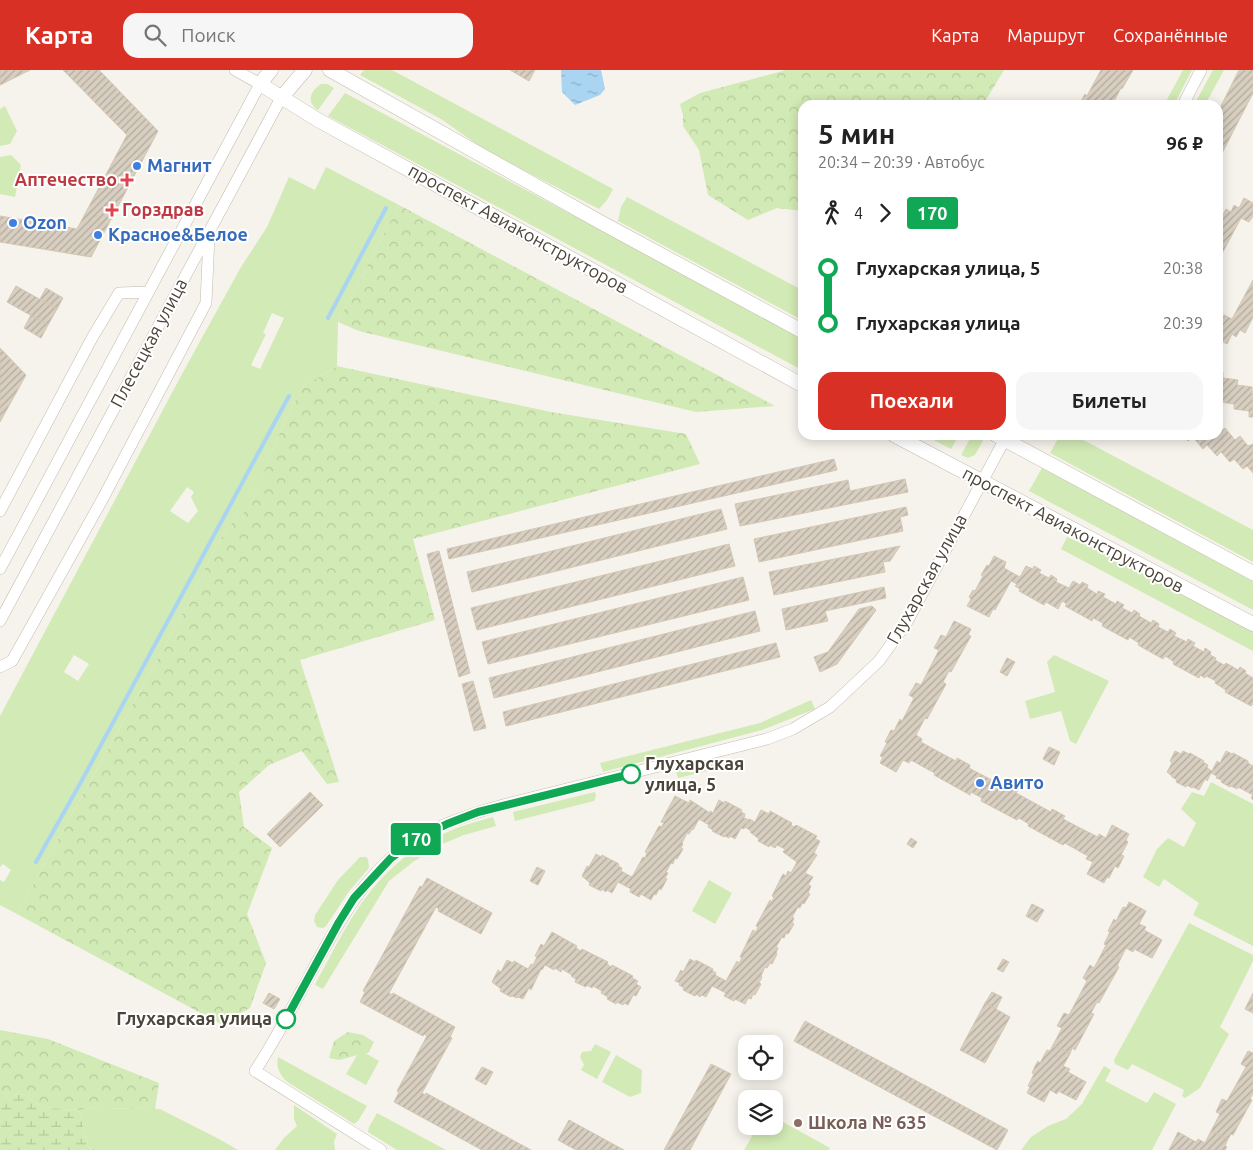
<!DOCTYPE html>
<html lang="ru">
<meta charset="utf-8">
<style>
:root{--surface:#fff;--page:#f6f6f6;--text:#222;--muted:#767676;--accent:#d93025}
body{margin:0;font-family:Ubuntu,sans-serif;background:var(--page);color:var(--text);height:100vh;display:flex;flex-direction:column;font-size:19px;white-space:nowrap}
*{box-sizing:border-box;margin:0}
p{font-size:16px;color:var(--muted)}
.icon{flex:none;width:28px;height:28px;fill:none;stroke:currentColor;stroke-width:2;stroke-linecap:round;stroke-linejoin:round}
.map{position:relative;flex:1;overflow:hidden}
.details{position:absolute;left:798px;top:30px;width:425px;height:340px;display:flex;flex-direction:column;background:var(--surface);border-radius:15px;box-shadow:0 2px 12px #0003}
.details>*{flex:none}
.badge{padding:0 10px;border-radius:4px;font-size:18px;line-height:32px}
.tools{position:absolute;left:738px;top:965px;display:grid;gap:10px}
.tools a{display:grid;place-items:center;width:45px;height:45px;border-radius:10px;background:var(--surface);box-shadow:0 2px 12px #0003;font-size:25px}
.map>.badge{position:absolute;translate:-50% -50%;box-shadow:0 0 0 2px #fff}
.legs{display:flex;align-items:center;gap:8px;height:55px;padding:0 20px;font-size:16px}
.legs p{margin-inline-start:auto}
.headline{display:flex;align-items:center;justify-content:space-between;height:85px;padding:0 20px}
h1{font-size:28px;font-weight:700;line-height:38px}
.primary-button{display:flex;gap:10px;margin-top:auto;padding:10px 20px}
.primary-button a{flex:1;height:58px;border-radius:15px;background:var(--accent);color:#fff;font-size:20px;font-weight:700;line-height:58px;text-align:center}
.primary-button a+a{background:var(--page);color:var(--text)}
ul{padding:0 20px;list-style:none}
li{display:flex;align-items:center;gap:18px;height:55px;font-size:19px}
li i{display:grid;place-items:center;width:8px;height:100%;margin:0 6px;background:currentColor}
li i::after{content:'';width:12px;height:12px;margin:-6px;border:4px solid;border-radius:50%;background:var(--surface)}
li p{margin-inline-start:auto}
li:first-child i{background:linear-gradient(#0000 50%,currentColor 0)}
li:last-child i{background:linear-gradient(currentColor 50%,#0000 0)}
header{display:flex;align-items:center;gap:30px;box-sizing:border-box;height:70px;padding:0 25px;background:var(--accent);color:#fff}
header strong{font-size:24px}
nav{display:flex;gap:28px;margin-inline-start:auto;font-size:18px}
.search{width:350px;height:45px;background:var(--page);display:flex;align-items:center;gap:12px;box-sizing:border-box;padding:0 18px;border-radius:15px;color:var(--muted);font-size:19px}
.map>svg:first-child{display:block}
</style>
<header>
<strong>Карта</strong>
<div class="search"><svg class="icon" aria-label="search" viewBox="0 0 24 24"><circle cx="10" cy="10" r="6"/><path d="M15 15l6 6"/></svg>Поиск</div>
<nav><a>Карта</a><a>Маршрут</a><a>Сохранённые</a></nav>
</header>
<div class="map">
<svg width="1253" height="1080" viewBox="0 0 1253 1080">
<defs>
<pattern id="forest-crowns" width="20" height="18" patternUnits="userSpaceOnUse" patternTransform="scale(1.25)"><rect width="20" height="18" fill="#d2eab5"/><path d="M2 6a3 3 0 1 1 6 0M12 15a3 3 0 1 1 6 0" fill="none" stroke="#b6ca9c"/></pattern>
<pattern id="wetland-marsh" width="20" height="14" patternUnits="userSpaceOnUse" patternTransform="scale(1.25)"><rect width="20" height="14" fill="#d2eab5"/><path d="M1 5h8M5 5V1M11 12h8M15 12V8" fill="none" stroke="#b6ca9c"/></pattern>
<pattern id="water-ripples" width="26" height="14" patternUnits="userSpaceOnUse" patternTransform="scale(1.25)"><rect width="26" height="14" fill="#a9d4f2"/><path d="M2 4q2-2 4 0t4 0M15 11q2-2 4 0t4 0" fill="none" stroke="#8caec5"/></pattern>
<pattern id="building-hatch" width="6" height="6" patternUnits="userSpaceOnUse" patternTransform="scale(1.25)"><rect width="6" height="6" fill="#d8cfc1"/><path d="M-1 1l2-2M0 6l6-6M5 7l2-2" fill="none" stroke="#b1aa9e"/></pattern>
</defs>
<rect width="100%" height="100%" fill="#f6f3ec"/>
<!-- green -->
<path fill="#d2eab5" fill-rule="evenodd" d="M 364,0 L 392,0 L 613,119 L 607,130 L 599,139 L 488,82 L 441,49 L 360,5 Z
M 1183,0 L 1192,0 L 1174,35 L 1164,35 Z
M 1213,0 L 1224,0 L 1205,35 L 1194,35 Z
M 321,14 L 327,14 L 334,18 L 318,40 C 306,32 310,21 321,14 Z
M 345,23 L 802,268 L 802,300 L 328,46 Z
M 5,36 L 17,61 L 10,74 L 0,76 L 0,39 Z
M 11,85 L 21,95 L 15,127 L 0,124 L 0,87 Z
M 326,97 L 399,135 L 338,252 L 337,296 L 303,317 L 285,350 L 250,437 L 229,456 L 214,480 L 188,534 L 17,844 L 0,835 L 0,810 L 4,812 L 11,800 L 3,794 L 0,797 L 0,646 L 182,304 L 241,197 L 267,157 L 289,107 L 315,120 ZM 272,243 L 284,248 L 260,299 L 251,295 L 266,264 L 263,263 ZM 187,417 L 194,422 L 191,427 L 198,441 L 188,453 L 170,441 ZM 74,585 L 89,594 L 78,611 L 64,602 Z
M 627,127 L 802,220 L 802,250 L 618,151 L 621,137 Z
M 924,365 L 959,365 L 951,379 Z
M 972,365 L 981,365 L 983,371 L 975,385 L 968,388 L 961,385 Z
M 1060,365 L 1074,365 L 1253,460 L 1253,492 L 1050,383 Z
M 1042,398 L 1253,511 L 1253,540 L 1029,421 Z
M 1067,467 L 1120,490 L 1253,562 L 1253,581 L 1061,479 Z
M 1054,585 L 1109,611 L 1076,674 L 1070,671 L 1061,641 L 1030,649 L 1025,631 L 1055,622 L 1047,592 Z
M 811,630 L 815,639 L 762,660 L 603,702 L 600,693 L 760,653 Z
M 722,689 L 724,697 L 678,708 L 676,701 Z
M 1211,712 L 1253,734 L 1253,876 L 1193,845 L 1199,833 L 1164,809 L 1159,817 L 1143,807 L 1157,779 L 1168,768 L 1184,777 L 1196,753 L 1181,739 L 1192,722 L 1204,726 Z
M 595,722 L 596,726 L 594,731 L 515,751 L 513,742 Z
M 493,747 L 496,756 L 464,765 L 440,775 L 413,792 L 389,811 L 323,919 L 315,915 C 351,848 375,793 450,761 C 463,755 479,751 493,747 Z
M 360,787 L 366,787 L 368,789 L 369,798 L 350,820 L 326,856 L 323,858 L 317,857 L 314,851 L 315,845 L 338,810 Z
M 709,810 L 732,823 L 715,854 L 692,841 Z
M 1189,853 L 1253,885 L 1253,891 L 1220,957 L 1229,964 L 1200,1018 L 1185,1028 L 1182,1026 L 1184,1020 L 1132,994 L 1128,1000 L 1115,994 L 1114,990 Z
M 595,974 L 611,982 L 597,1009 L 581,1000 L 584,995 L 580,987 L 582,982 L 591,981 Z
M 360,980 L 379,991 L 366,1015 L 346,1004 Z
M 616,985 L 642,1000 L 641,1023 L 630,1027 L 602,1012 Z
M 278,987 L 367,1036 L 358,1051 L 354,1054 L 286,1011 C 279,1003 276,997 278,987 Z
M 1104,996 L 1111,1000 L 1105,1011 L 1147,1033 L 1154,1022 L 1176,1034 L 1152,1080 L 1021,1080 L 1031,1067 L 1048,1056 L 1066,1049 L 1082,1034 Z
M 294,1035 L 337,1064 L 334,1072 L 335,1080 L 275,1080 L 284,1068 L 297,1056 L 294,1049 Z
M 93,1038 L 160,1039 L 219,1069 L 238,1080 L 97,1080 L 88,1077 L 79,1040 Z
M 377,1043 L 446,1080 L 397,1080 L 368,1062 L 369,1057 Z
M 774,1047 L 830,1078 L 829,1080 L 744,1080 L 758,1056 L 774,1056 Z"/>
<!-- forest -->
<path fill="url(#forest-crowns)" d="M 786,0 L 1004,0 L 983,35 L 802,35 L 802,141 L 777,138 L 748,150 L 708,125 L 699,80 L 683,56 L 683,45 L 680,34 L 700,23 Z
M 399,135 L 775,336 L 696,342 L 359,261 L 338,252 Z
M 337,296 L 551,342 L 686,364 L 700,394 L 413,469 L 435,550 L 300,590 L 339,712 L 327,714 L 302,681 L 269,695 L 239,722 L 244,757 L 272,778 L 247,844 L 266,893 L 250,938 L 221,954 L 17,844 L 188,534 L 214,480 L 229,456 L 250,437 L 285,350 L 303,317 Z
M 0,960 L 48,969 L 159,1013 L 155,1039 L 93,1038 L 79,1040 L 45,1038 L 23,1025 L 0,1023 Z
M 348,962 L 363,965 L 374,972 L 369,982 L 339,990 L 329,988 L 334,971 Z"/>
<!-- wetland -->
<path fill="url(#wetland-marsh)" d="M 0,1023 L 23,1025 L 45,1038 L 79,1040 L 88,1077 L 97,1080 L 0,1080 Z"/>
<!-- water -->
<path fill="url(#water-ripples)" d="M 561,0 L 601,0 L 605,19 L 600,25 L 575,35 L 562,22 Z"/>
<g fill="none" stroke-linecap="round" stroke-linejoin="round">
<!-- stream -->
<path stroke="#a9d4f2" stroke-width="4" d="M 328,248 L 386,138
M 36,792 L 81,712 L 289,326"/>
</g>
<!-- building -->
<path fill="url(#building-hatch)" stroke="#d3c7b4" d="M 0,0 L 30,0 L 0,15 Z
M 63,0 L 99,0 L 158,61 L 91,187 L 0,172 L 0,146 L 77,159 L 127,65 Z
M 510,0 L 535,0 L 529,11 Z
M 1101,0 L 1133,0 L 1122,19 L 1121,18 L 1113,33 L 1111,32 L 1110,35 L 1079,35 L 1085,24 L 1087,26 Z
M 1239,0 L 1253,0 L 1253,23 L 1220,87 L 1218,86 L 1218,42 Z
M 1244,128 L 1253,133 L 1253,146 L 1249,152 L 1241,148 L 1218,191 L 1218,154 L 1226,139 L 1231,142 L 1234,135 L 1239,138 Z
M 1253,210 L 1253,247 L 1245,263 L 1240,260 L 1236,267 L 1232,264 L 1227,274 L 1218,269 L 1218,256 L 1224,245 L 1232,249 Z
M 16,216 L 57,239 L 48,255 L 7,232 Z
M 46,218 L 63,228 L 57,239 L 40,229 Z
M 31,245 L 48,255 L 41,268 L 24,258 Z
M 0,278 L 26,305 L 0,352 Z
M 1218,301 L 1223,302 L 1223,308 L 1238,310 L 1237,315 L 1252,317 L 1253,347 L 1249,347 L 1249,341 L 1234,339 L 1234,334 L 1220,332 L 1220,326 L 1218,326 Z
M 1225,358 L 1235,370 L 1240,366 L 1248,376 L 1253,374 L 1253,403 L 1247,396 L 1243,399 L 1234,389 L 1230,392 L 1221,382 L 1217,386 L 1207,375 L 1203,379 L 1193,367 L 1188,371 L 1183,365 L 1218,365 L 1218,359 L 1220,362 Z
M 834,389 L 837,400 L 449,489 L 447,479 Z
M 905,409 L 908,422 L 740,456 L 735,434 L 848,410 L 850,421 Z
M 906,437 L 908,445 L 900,447 L 903,461 L 759,492 L 754,469 Z
M 721,439 L 727,459 L 472,522 L 467,502 Z
M 729,474 L 735,496 L 477,560 L 471,538 Z
M 900,476 L 890,491 L 883,492 L 885,502 L 774,525 L 769,502 Z
M 439,481 L 470,603 L 459,607 L 427,484 Z
M 994,486 L 1006,492 L 1004,498 L 1020,507 L 1026,496 L 1033,499 L 1034,496 L 1041,500 L 1039,503 L 1049,508 L 1051,505 L 1057,509 L 1056,512 L 1069,518 L 1073,511 L 1080,515 L 1082,512 L 1088,515 L 1087,518 L 1097,524 L 1098,521 L 1105,524 L 1103,527 L 1116,534 L 1117,531 L 1124,535 L 1122,538 L 1132,543 L 1134,540 L 1140,544 L 1139,546 L 1151,553 L 1153,550 L 1159,554 L 1158,557 L 1168,562 L 1170,559 L 1176,563 L 1174,566 L 1187,572 L 1188,569 L 1195,573 L 1193,576 L 1204,582 L 1205,578 L 1211,582 L 1210,585 L 1216,588 L 1215,590 L 1224,595 L 1226,593 L 1238,600 L 1240,597 L 1246,601 L 1245,603 L 1253,608 L 1253,634 L 1251,636 L 1225,622 L 1226,620 L 1215,613 L 1216,611 L 1206,606 L 1205,608 L 1200,605 L 1199,608 L 1173,594 L 1174,592 L 1170,589 L 1165,586 L 1163,589 L 1138,575 L 1139,573 L 1129,567 L 1128,570 L 1102,556 L 1103,553 L 1093,548 L 1092,551 L 1065,536 L 1067,534 L 1062,531 L 1058,539 L 1046,532 L 1044,535 L 1019,521 L 1020,519 L 1015,516 L 1017,514 L 1011,511 L 995,540 L 993,539 L 989,547 L 967,536 L 971,529 L 969,527 L 973,520 L 975,521 L 983,506 L 981,505 L 987,495 L 989,496 Z
M 743,507 L 749,530 L 488,594 L 482,572 Z
M 884,517 L 886,528 L 825,541 L 828,551 L 786,560 L 782,539 Z
M 872,536 L 876,540 L 837,594 L 820,602 L 814,587 L 828,582 L 859,539 Z
M 755,541 L 760,561 L 494,628 L 489,608 Z
M 954,551 L 971,559 L 968,565 L 971,566 L 951,602 L 949,601 L 943,612 L 946,614 L 927,649 L 925,648 L 916,665 L 922,669 L 921,672 L 939,682 L 929,700 L 911,690 L 909,693 L 903,690 L 896,702 L 880,693 L 883,687 L 880,686 L 887,673 L 885,672 L 891,660 L 894,661 L 900,649 L 902,651 L 914,628 L 909,625 L 916,613 L 921,615 L 939,580 L 934,578 L 941,565 L 946,567 Z
M 776,573 L 780,587 L 506,656 L 503,642 Z
M 1007,588 L 1015,592 L 1007,606 L 1000,602 Z
M 473,611 L 486,658 L 474,661 L 462,614 Z
M 1049,677 L 1060,682 L 1054,695 L 1043,689 Z
M 1175,681 L 1181,684 L 1183,681 L 1189,684 L 1190,683 L 1204,691 L 1203,692 L 1208,695 L 1207,698 L 1212,701 L 1217,691 L 1220,693 L 1226,681 L 1232,684 L 1233,683 L 1248,691 L 1248,693 L 1253,696 L 1253,730 L 1251,728 L 1253,725 L 1238,717 L 1237,719 L 1231,716 L 1230,717 L 1221,712 L 1222,710 L 1216,708 L 1217,706 L 1211,703 L 1207,711 L 1205,709 L 1199,720 L 1193,717 L 1192,718 L 1187,715 L 1186,717 L 1176,712 L 1177,710 L 1172,707 L 1172,706 L 1167,702 L 1172,693 L 1170,691 Z
M 939,682 L 956,691 L 957,688 L 970,695 L 969,698 L 1003,716 L 1005,713 L 1015,719 L 1018,720 L 1016,723 L 1051,742 L 1052,739 L 1065,746 L 1063,749 L 1080,758 L 1070,776 L 1065,773 L 1063,775 L 1028,756 L 1029,754 L 1019,748 L 1017,750 L 981,731 L 982,728 L 971,722 L 970,725 L 934,705 L 935,703 L 929,700 Z
M 310,722 L 323,735 L 280,777 L 267,764 Z
M 675,726 L 689,733 L 690,730 L 710,743 L 710,741 L 713,743 L 719,730 L 724,733 L 725,731 L 742,740 L 741,742 L 745,744 L 744,748 L 749,750 L 744,759 L 741,758 L 735,769 L 730,766 L 729,768 L 725,766 L 724,767 L 712,761 L 713,760 L 708,757 L 709,755 L 699,749 L 693,760 L 692,759 L 689,764 L 687,763 L 682,773 L 683,774 L 681,778 L 683,779 L 677,789 L 675,788 L 673,794 L 671,793 L 666,802 L 668,803 L 665,808 L 667,809 L 661,820 L 659,819 L 656,825 L 654,824 L 651,830 L 641,824 L 639,827 L 630,822 L 631,819 L 618,812 L 612,823 L 607,820 L 606,822 L 602,819 L 601,821 L 589,815 L 590,813 L 582,806 L 587,796 L 589,797 L 596,784 L 601,787 L 602,785 L 619,794 L 618,796 L 622,798 L 621,801 L 632,807 L 643,787 L 645,788 L 647,783 L 645,782 L 659,756 L 661,757 L 664,753 L 661,752 Z
M 761,740 L 769,744 L 770,741 L 792,753 L 791,755 L 794,757 L 796,755 L 817,766 L 815,769 L 820,771 L 814,783 L 817,785 L 805,803 L 813,807 L 808,815 L 811,816 L 808,823 L 810,824 L 804,834 L 802,833 L 800,838 L 798,837 L 792,847 L 794,848 L 792,853 L 794,854 L 788,864 L 786,863 L 784,868 L 782,867 L 776,877 L 778,878 L 776,883 L 777,884 L 772,894 L 770,893 L 767,898 L 765,897 L 761,906 L 762,907 L 759,913 L 761,914 L 755,925 L 753,924 L 751,929 L 748,928 L 745,934 L 735,929 L 734,931 L 724,926 L 726,923 L 712,916 L 706,927 L 702,925 L 700,927 L 696,924 L 695,926 L 683,920 L 684,918 L 679,915 L 680,913 L 675,911 L 681,900 L 683,902 L 690,889 L 695,892 L 696,890 L 713,899 L 712,900 L 716,903 L 715,905 L 726,911 L 737,891 L 739,893 L 742,888 L 740,887 L 753,860 L 756,862 L 758,857 L 756,856 L 770,830 L 772,832 L 774,827 L 772,826 L 783,804 L 786,806 L 788,801 L 791,803 L 797,792 L 783,782 L 785,779 L 777,775 L 775,778 L 770,775 L 769,777 L 758,771 L 759,769 L 750,762 L 751,761 L 745,757 L 749,749 L 755,752 Z
M 1112,755 L 1129,764 L 1126,770 L 1128,772 L 1121,785 L 1124,786 L 1118,798 L 1115,796 L 1109,808 L 1107,807 L 1104,813 L 1087,804 L 1093,792 L 1086,789 L 1088,786 L 1070,776 L 1080,758 L 1098,767 L 1099,764 L 1106,768 Z
M 911,768 L 917,772 L 913,778 L 907,774 Z
M 537,797 L 545,801 L 538,815 L 530,811 Z
M 427,808 L 492,843 L 481,864 L 438,841 L 439,839 L 436,837 L 389,923 L 392,925 L 393,923 L 455,957 L 450,967 L 452,968 L 422,1023 L 425,1025 L 426,1023 L 531,1080 L 482,1080 L 394,1032 L 399,1022 L 397,1021 L 427,966 L 424,964 L 423,966 L 360,932 L 365,922 L 363,921 L 420,816 L 422,817 Z
M 1129,832 L 1146,841 L 1139,854 L 1146,857 L 1144,860 L 1162,870 L 1152,888 L 1134,879 L 1133,882 L 1126,878 L 1120,890 L 1103,881 L 1106,875 L 1104,874 L 1110,862 L 1108,861 L 1114,849 L 1116,851 L 1123,837 L 1126,838 Z
M 1032,834 L 1044,840 L 1037,852 L 1026,846 Z
M 552,862 L 577,876 L 576,878 L 581,881 L 582,879 L 608,892 L 607,894 L 611,897 L 612,895 L 633,906 L 632,908 L 638,911 L 636,914 L 641,917 L 636,926 L 633,925 L 628,935 L 624,933 L 623,935 L 617,932 L 616,934 L 607,929 L 608,927 L 601,923 L 602,921 L 593,916 L 592,918 L 587,915 L 586,917 L 575,912 L 576,909 L 571,906 L 572,905 L 562,899 L 561,902 L 555,898 L 554,900 L 545,895 L 542,900 L 541,899 L 531,920 L 529,918 L 523,929 L 518,927 L 517,928 L 512,926 L 511,927 L 500,921 L 501,919 L 492,912 L 498,900 L 501,902 L 507,890 L 513,893 L 514,891 L 528,899 L 531,894 L 533,895 L 537,887 L 535,886 L 541,874 L 544,876 Z
M 1103,881 L 1120,890 L 1117,896 L 1119,897 L 1099,933 L 1097,932 L 1091,943 L 1094,944 L 1075,980 L 1072,978 L 1070,984 L 1053,975 L 1062,958 L 1057,956 L 1064,943 L 1069,945 L 1087,911 L 1083,908 L 1090,895 L 1094,898 Z
M 1003,889 L 1009,892 L 1003,902 L 997,899 Z
M 992,922 L 1002,927 L 996,939 L 985,933 Z
M 269,923 L 280,929 L 274,939 L 263,933 Z
M 1253,923 L 1253,943 L 1245,939 Z
M 985,933 L 1010,947 L 985,993 L 960,980 Z
M 805,951 L 1008,1060 L 997,1080 L 794,971 Z
M 1053,975 L 1070,984 L 1063,996 L 1070,999 L 1068,1002 L 1086,1012 L 1076,1030 L 1058,1021 L 1057,1024 L 1050,1020 L 1044,1032 L 1027,1023 L 1030,1017 L 1028,1016 L 1034,1004 L 1032,1003 L 1036,994 L 1038,991 L 1040,993 L 1047,980 L 1050,981 Z
M 1248,981 L 1253,983 L 1253,1023 L 1250,1029 L 1252,1030 L 1233,1065 L 1231,1064 L 1228,1069 L 1211,1061 L 1220,1044 L 1216,1042 L 1222,1029 L 1227,1031 L 1246,997 L 1241,994 Z
M 711,994 L 731,1004 L 690,1080 L 664,1080 Z
M 482,997 L 493,1002 L 486,1015 L 475,1009 Z
M 569,1050 L 624,1080 L 576,1080 L 558,1070 Z
M 1211,1061 L 1228,1069 L 1225,1076 L 1227,1077 L 1225,1080 L 1169,1080 L 1178,1062 L 1196,1072 L 1198,1069 L 1205,1073 Z"/>
<g fill="none" stroke-linecap="round" stroke-linejoin="round">
<defs>
<path id="minor" d="M 1183,35 L 1201,0
M 0,441 L 92,268 L 119,223 L 148,222
M 0,499 L 260,14 L 235,0
M 0,551 L 281,28
M 0,597 L 12,591 L 102,430 L 206,233 L 209,166
M 381,1080 L 255,1001 C 276,969 293,936 311,903 C 338,853 366,800 415,770 C 442,753 473,743 503,735 L 767,669 L 793,659 L 830,637 L 879,591 L 907,552 L 1007,365"/>
<path id="tertiary" d="M 271,0 L 260,14 L 318,50 L 802,315
M 330,0 L 602,153 L 802,261
M 281,28 L 305,0
M 894,365 L 1253,554
M 996,365 L 1253,503"/>
</defs>
<!-- minor casing -->
<use href="#minor" stroke="#c2bbae" stroke-width="12"/>
<!-- tertiary casing -->
<use href="#tertiary" stroke="#c2bbae" stroke-width="15"/>
<!-- minor -->
<use href="#minor" stroke="#fff" stroke-width="11"/>
<!-- tertiary -->
<use href="#tertiary" stroke="#fff" stroke-width="14"/>
</g>
<g fill="none" stroke-linecap="round" stroke-linejoin="round">
<defs>
<path id="line-1" d="M 286,949 L 339,852 L 354,828 L 391,788 L 415,770 L 447,754 L 478,742 L 631,704"/>
</defs>
<!-- line-1 casing -->
<use href="#line-1" stroke="#fff" stroke-width="11"/>
<!-- line-1 -->
<use href="#line-1" stroke="#10a855" stroke-width="8"/>
</g>
<!-- markers -->
<g fill="#3f7fe0" stroke="#fff" stroke-width="2">
<circle cx="137" cy="96" r="5"/>
<circle cx="13" cy="153" r="5"/>
<circle cx="98" cy="165" r="5"/>
<circle cx="980" cy="713" r="5"/>
</g>
<g fill="#e0444e" stroke="#fff" stroke-width="2">
<path d="M124.5 102.5h5v5h5v5h-5v5h-5v-5h-5v-5h5z"/>
<path d="M109.5 132.5h5v5h5v5h-5v5h-5v-5h-5v-5h5z"/>
</g>
<g fill="#fff" stroke="#10a855" stroke-width="2.5">
<circle cx="631" cy="704" r="9"/>
<circle cx="286" cy="949" r="9"/>
</g>
<circle fill="#8d6e63" stroke="#fff" stroke-width="2" cx="798" cy="1053" r="5"/>
<g text-anchor="middle" stroke-width="4" stroke-linejoin="round" paint-order="stroke">
<!-- shop labels -->
<g font-size="18" font-weight="bold" fill="#366cbe" stroke="#fff" text-anchor="start">
<text x="147" y="102">Магнит</text>
<text x="23" y="159">Ozon</text>
<text x="108" y="171">Красное&amp;Белое</text>
<text x="990" y="719">Авито</text>
</g>
<!-- health labels -->
<g font-size="18" font-weight="bold" fill="#be3a42" stroke="#fff" text-anchor="end">
<text x="117" y="116">Аптечество</text>
<text x="122" y="146" text-anchor="start">Горздрав</text>
</g>
<!-- street labels -->
<g font-size="18" fill="#4b4439" stroke="#fff">
<text transform="translate(518 159) rotate(29)" y="6">проспект Авиаконструкторов</text>
<text transform="translate(149 273) rotate(-62)" y="6">Плесецкая улица</text>
<text transform="translate(1073 460) rotate(28)" y="6">проспект Авиаконструкторов</text>
<text transform="translate(927 509) rotate(-61)" y="6">Глухарская улица</text>
</g>
<!-- stop labels -->
<g font-size="18" font-weight="bold" fill="#4b4439" stroke="#fff" text-anchor="start">
<text x="645" y="700">Глухарская<tspan x="645" dy="21">улица, 5</tspan></text>
<text x="272" y="955" text-anchor="end">Глухарская улица</text>
</g>
<!-- education labels -->
<g font-size="18" font-weight="bold" fill="#785e54" stroke="#fff" text-anchor="start">
<text x="808" y="1059">Школа № 635</text>
</g>
</g>
</svg>
<div class="tools">
<a><svg class="icon" aria-label="locate" viewBox="0 0 24 24"><circle cx="12" cy="12" r="6"/><path d="M12 2v4M12 18v4M2 12h4M18 12h4"/></svg></a>
<a><svg class="icon" aria-label="layers" viewBox="0 0 24 24"><path d="M12 4l9 5-9 5-9-5zM3 14l9 5 9-5"/></svg></a>
</div>
<b class="badge" style="left:416px;top:769px;background:#10a855;color:#fff">170</b>
<section class="details">
<div class="headline"><div><h1>5 мин</h1><p>20:34 – 20:39 · Автобус</p></div><b>96 ₽</b></div>
<div class="legs"><svg class="icon" aria-label="walk" viewBox="0 0 24 24"><circle cx="13" cy="4" r="2"/><path d="M13 8l-2 6 4 7M11 14l-3 7M7 12l3-4h3l4 4"/></svg>4<svg class="icon" aria-label="forward" viewBox="0 0 24 24"><path d="M9 5l7 7-7 7"/></svg><b class="badge" style="background:#10a855;color:#fff">170</b></div>
<ul>
<li><i style="color:#10a855"></i><b>Глухарская улица, 5</b><p>20:38</p></li>
<li><i style="color:#10a855"></i><b>Глухарская улица</b><p>20:39</p></li>
</ul>
<div class="primary-button"><a>Поехали</a><a>Билеты</a></div>
</section>
</div>
